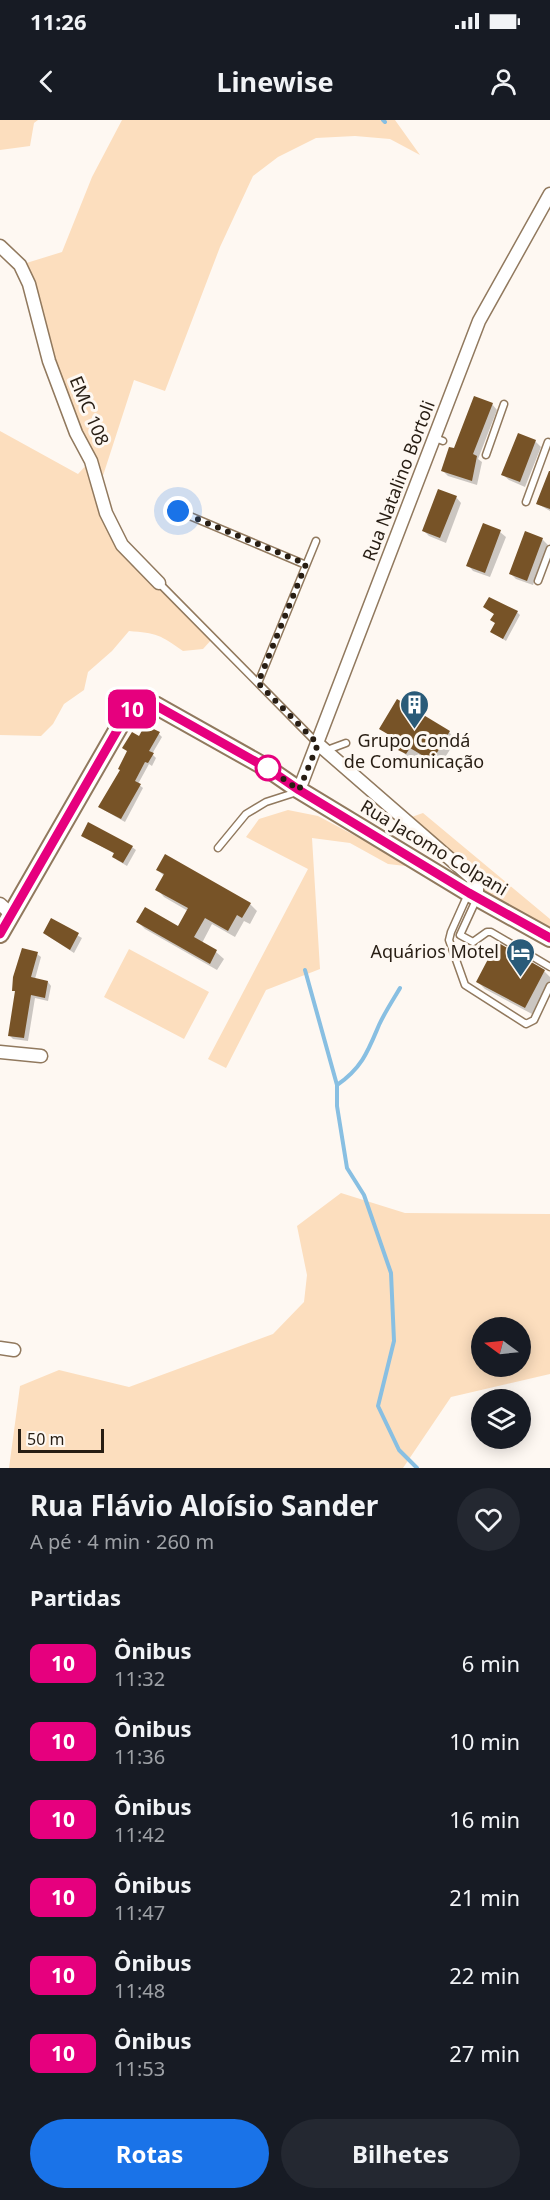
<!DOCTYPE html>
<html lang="pt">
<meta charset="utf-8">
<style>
:root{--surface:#171b24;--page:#242831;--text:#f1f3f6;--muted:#9ea1a6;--accent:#1a73e8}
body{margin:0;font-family:"Noto Sans",sans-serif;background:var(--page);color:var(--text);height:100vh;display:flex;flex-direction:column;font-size:22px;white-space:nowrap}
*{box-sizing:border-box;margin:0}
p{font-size:20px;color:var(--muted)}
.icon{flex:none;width:33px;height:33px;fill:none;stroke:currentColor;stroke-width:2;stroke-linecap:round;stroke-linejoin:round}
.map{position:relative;height:1348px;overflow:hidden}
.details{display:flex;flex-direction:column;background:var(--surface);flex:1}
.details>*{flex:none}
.badge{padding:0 12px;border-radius:9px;font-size:21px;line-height:39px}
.needle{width:39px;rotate:285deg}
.fabs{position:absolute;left:471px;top:1197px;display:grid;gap:12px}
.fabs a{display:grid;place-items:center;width:60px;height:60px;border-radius:50%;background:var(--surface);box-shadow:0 3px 15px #0003;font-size:30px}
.scale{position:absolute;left:18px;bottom:15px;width:86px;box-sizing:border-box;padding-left:6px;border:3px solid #271d13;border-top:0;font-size:16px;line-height:21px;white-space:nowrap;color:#271d13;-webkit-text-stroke:4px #fef8f2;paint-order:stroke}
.you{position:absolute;width:30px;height:30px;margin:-15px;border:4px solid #fff;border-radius:50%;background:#1a73e8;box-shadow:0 0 0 9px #1a73e833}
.map>.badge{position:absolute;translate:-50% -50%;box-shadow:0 0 0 3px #fff}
h2{padding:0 30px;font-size:22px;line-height:54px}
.round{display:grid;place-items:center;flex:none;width:63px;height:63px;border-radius:32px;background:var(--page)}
.overview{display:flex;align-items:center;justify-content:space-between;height:102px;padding:0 30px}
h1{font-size:28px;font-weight:700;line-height:45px}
.cta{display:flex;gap:12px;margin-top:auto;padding:12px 30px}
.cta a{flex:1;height:69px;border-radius:36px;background:var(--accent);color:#fff;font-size:24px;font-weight:700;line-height:69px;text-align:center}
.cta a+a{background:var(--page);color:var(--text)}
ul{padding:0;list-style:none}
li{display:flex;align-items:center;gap:18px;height:78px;padding:0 30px}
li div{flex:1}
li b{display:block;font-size:22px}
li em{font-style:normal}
li .badge{min-width:66px;font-weight:700;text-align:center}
.status{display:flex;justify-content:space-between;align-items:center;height:42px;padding:0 30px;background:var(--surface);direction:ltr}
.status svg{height:16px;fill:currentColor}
header{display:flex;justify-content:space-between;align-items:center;height:78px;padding:0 30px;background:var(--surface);font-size:27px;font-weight:700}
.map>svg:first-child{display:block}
</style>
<div class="status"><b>11:26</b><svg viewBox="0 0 49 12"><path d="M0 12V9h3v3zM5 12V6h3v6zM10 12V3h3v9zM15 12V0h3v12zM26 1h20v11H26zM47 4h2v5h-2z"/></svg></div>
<header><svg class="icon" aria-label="back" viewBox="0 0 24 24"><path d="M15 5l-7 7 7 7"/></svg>Linewise<svg class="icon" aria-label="person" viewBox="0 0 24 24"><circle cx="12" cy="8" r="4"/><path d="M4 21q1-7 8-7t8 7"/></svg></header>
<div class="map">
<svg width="550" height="1348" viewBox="0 0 550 1348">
<rect width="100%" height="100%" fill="#fef8f2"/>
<!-- green -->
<path fill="#fcdebe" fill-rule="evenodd" d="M 0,0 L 38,0 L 34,3 L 30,26 L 0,30 Z
M 122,0 L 395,0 L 420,35 L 390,19 L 355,16 L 316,18 L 278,37 L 253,56 L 220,127 L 165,271 L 134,260 L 99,368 L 122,425 L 213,518 L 203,529 L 183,531 C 161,515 156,513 129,511 L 112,531 L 88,552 L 84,570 L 64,584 L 53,604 L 41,616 L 0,615 L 0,311 L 78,354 L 90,341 L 20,145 L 62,132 L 92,57 Z
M 288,690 L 318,696 L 414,747 L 388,744 L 350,723 L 312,718 L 320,849 L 266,870 L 226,948 L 208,939 L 308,749 L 246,717 L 259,699 Z
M 423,693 L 550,799 L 550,818 L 477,778 L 477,767 L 403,700 Z
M 129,829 L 209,872 L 184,919 L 104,877 Z
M 341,1073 L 405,1093 L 550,1094 L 550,1254 L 451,1277 L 403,1348 L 9,1348 L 20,1266 L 59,1250 L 129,1267 L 273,1214 L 304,1182 L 307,1155 L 297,1106 ZM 482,1208 L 520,1208 L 520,1246 L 482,1246 Z"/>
<!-- shadow -->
<path fill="#0003" d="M 492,284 L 497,290 L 478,339 L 482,342 L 477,365 L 448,356 L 443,351 L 455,330 Z
M 535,321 L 541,327 L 525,367 L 509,360 L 503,355 Z
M 550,353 L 550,391 L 538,384 Z
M 456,377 L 461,383 L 446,423 L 429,416 L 424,411 Z
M 500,412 L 506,417 L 490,457 L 473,451 L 468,445 Z
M 526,413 L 543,420 L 548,425 L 533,465 L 516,459 L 510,453 Z
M 517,492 L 520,495 L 506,521 L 492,512 L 496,504 L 495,494 Z
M 381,609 L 449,612 L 456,620 L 439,647 L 418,634 L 414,640 L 408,637 L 400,629 L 403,625 Z
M 159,614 L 162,617 L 152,634 L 156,638 L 152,646 L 149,644 L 138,664 L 143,668 L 125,702 L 104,690 L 139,618 Z
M 83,716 L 132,727 L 136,730 L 127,746 L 117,740 L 114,736 L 115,734 Z
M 158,750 L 250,784 L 257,791 L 250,804 L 244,801 L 235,817 L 212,804 L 202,823 L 216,832 L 224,839 L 217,850 L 145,809 L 138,802 L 179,808 L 188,791 L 164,777 L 157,769 L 164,756 Z
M 51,800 L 82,818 L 74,833 L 48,816 Z
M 37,834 L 41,837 L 35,859 L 48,862 L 51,866 L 48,881 L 35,878 L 28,921 L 13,919 L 9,915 L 17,873 L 13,870 Z
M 544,851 L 550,857 L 550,861 L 532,894 L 485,869 L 478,862 Z"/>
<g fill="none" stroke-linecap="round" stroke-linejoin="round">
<!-- stream -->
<path stroke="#88bfe2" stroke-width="4" d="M 383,0 L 385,2
M 305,850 L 337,965 L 337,986 L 347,1048 L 364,1075 L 391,1153 L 394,1221 L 378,1286 L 399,1330 L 417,1348
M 337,965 C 362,948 368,931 379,905 C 385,892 393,880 400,868"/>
</g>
<!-- building -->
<path fill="#775327" d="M 474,276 L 493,283 L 473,334 L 477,336 L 472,361 L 441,351 L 449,327 L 454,328 Z
M 518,313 L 536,320 L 520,362 L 501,355 Z
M 549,351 L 550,351 L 550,389 L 536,384 Z
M 438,369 L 457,376 L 440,418 L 422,411 Z
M 483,403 L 501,410 L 485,453 L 466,446 Z
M 525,411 L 543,418 L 527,461 L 509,454 Z
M 489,477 L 518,491 L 503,519 L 490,512 L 495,503 L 490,500 L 494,494 L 483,487 Z
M 397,579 L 450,611 L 432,641 L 410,628 L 406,634 L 398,630 L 403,623 L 379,609 Z
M 145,605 L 160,612 L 149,631 L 154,633 L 148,643 L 145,642 L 135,661 L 141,664 L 121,699 L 98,687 L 120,650 L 118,649 L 127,631 L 122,628 L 132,612 L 139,616 Z
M 88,702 L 133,726 L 123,743 L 112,737 L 114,733 L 81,716 Z
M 165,734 L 251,783 L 242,798 L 237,795 L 228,811 L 205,798 L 194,817 L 217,830 L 210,844 L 136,802 L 145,787 L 178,806 L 188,788 L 155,770 L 164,754 L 156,750 Z
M 51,798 L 79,813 L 70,830 L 43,813 Z
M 497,822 L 545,850 L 525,888 L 476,862 Z
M 22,828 L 38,832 L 31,857 L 48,861 L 45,878 L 31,875 L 24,918 L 8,916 L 15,871 L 12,871 L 13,857 Z"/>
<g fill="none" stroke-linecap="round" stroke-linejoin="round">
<defs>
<path id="service" d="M 435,318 L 443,321
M 486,335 L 504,284
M 526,382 L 548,322
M 178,391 L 306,445
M 538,461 L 550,429
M 159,463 L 318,624
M 258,563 L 316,421
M 327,630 L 346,623
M 218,728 L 246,694 L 266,682 L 297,672
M 468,774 L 451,812 L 449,820 L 465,865 L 526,904 L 534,900 L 550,866
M 477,778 L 460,815 L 473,822 L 487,812 L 491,812 L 550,847"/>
<path id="minor" d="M 0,126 L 20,145 L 29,164 L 49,241 L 76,313 L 91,341 L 106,393 L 122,425 L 159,463
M 318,624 L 472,758 L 477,767 L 477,778
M 299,670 L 479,201 L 550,74
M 0,784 L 11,794
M 0,932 L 41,936
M 0,1228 L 14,1230"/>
<path id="tertiary" d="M 0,814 L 126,595 C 135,585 141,581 155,585 L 267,648 L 299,670 L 469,773 L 550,818"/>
</defs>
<!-- service casing -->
<use href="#service" stroke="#91795e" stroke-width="9"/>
<!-- minor casing -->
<use href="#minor" stroke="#91795e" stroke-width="15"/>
<!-- tertiary casing -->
<use href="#tertiary" stroke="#91795e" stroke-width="20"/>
<!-- service -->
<use href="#service" stroke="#fff" stroke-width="6"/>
<!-- minor -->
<use href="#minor" stroke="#fff" stroke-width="12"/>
<!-- tertiary -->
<use href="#tertiary" stroke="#fff" stroke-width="16"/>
</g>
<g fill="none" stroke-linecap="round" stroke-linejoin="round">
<defs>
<path id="line" d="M 0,814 L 126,595 C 135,585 141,581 155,585 L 267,648 L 299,670 L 469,773 L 550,818"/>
</defs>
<!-- line casing -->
<use href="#line" stroke="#fff" stroke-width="14"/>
<!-- line -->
<use href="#line" stroke="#e6007e" stroke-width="9"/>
<!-- walk -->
<path stroke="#271d13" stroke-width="6" stroke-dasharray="0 10.8" d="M 178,391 L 306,444 L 258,563 L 318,624 L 299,670 L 268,648"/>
</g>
<!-- icons -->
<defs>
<symbol id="building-pin" viewBox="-11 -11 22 30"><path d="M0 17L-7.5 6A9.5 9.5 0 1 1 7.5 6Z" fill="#2a5b79" stroke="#fef8f2"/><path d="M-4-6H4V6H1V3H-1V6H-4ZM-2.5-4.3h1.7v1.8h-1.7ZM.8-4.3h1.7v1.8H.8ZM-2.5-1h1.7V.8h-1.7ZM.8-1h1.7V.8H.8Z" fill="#fff"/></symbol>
<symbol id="hotel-pin" viewBox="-11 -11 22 30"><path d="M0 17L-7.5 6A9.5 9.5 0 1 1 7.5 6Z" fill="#2a5b79" stroke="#fef8f2"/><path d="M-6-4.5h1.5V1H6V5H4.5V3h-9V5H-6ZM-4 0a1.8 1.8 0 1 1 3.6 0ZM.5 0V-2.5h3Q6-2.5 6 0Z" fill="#fff"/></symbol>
</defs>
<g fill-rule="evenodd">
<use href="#building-pin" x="398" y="568" width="33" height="45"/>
<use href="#hotel-pin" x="504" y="816" width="33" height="45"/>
</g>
<!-- markers -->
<circle fill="#fff" stroke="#e6007e" stroke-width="3" cx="268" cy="648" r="12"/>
<g text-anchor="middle" stroke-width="6" stroke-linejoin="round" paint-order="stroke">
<!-- street labels -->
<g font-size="18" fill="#271d13" stroke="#fef8f2">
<text transform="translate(89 291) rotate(67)" y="6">EMC 108</text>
<text transform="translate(399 361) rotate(-69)" y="6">Rua Natalino Bortoli</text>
<text transform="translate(434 728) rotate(31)" y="6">Rua Jacomo Colpani</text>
</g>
<!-- poi labels -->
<g font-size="18" fill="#271d13" stroke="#fef8f2">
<text x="414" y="627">Grupo Condá<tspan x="414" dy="21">de Comunicação</tspan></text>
<text x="499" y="838" text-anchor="end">Aquários Motel</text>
</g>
</g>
</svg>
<div class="fabs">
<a><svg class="needle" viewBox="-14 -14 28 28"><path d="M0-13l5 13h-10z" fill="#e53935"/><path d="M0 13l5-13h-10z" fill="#9ea1a6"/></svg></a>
<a><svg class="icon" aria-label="layers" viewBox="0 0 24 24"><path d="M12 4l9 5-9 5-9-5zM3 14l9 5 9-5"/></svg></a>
</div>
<div class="scale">50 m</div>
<div class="you" style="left:178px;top:391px"></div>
<b class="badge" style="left:132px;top:589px;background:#e6007e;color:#fff">10</b>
</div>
<section class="details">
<div class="overview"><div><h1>Rua Flávio Aloísio Sander</h1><p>A pé · 4 min · 260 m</p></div><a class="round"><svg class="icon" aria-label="heart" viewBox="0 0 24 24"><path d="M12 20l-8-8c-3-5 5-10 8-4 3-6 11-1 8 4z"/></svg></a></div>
<h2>Partidas</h2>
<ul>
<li><span class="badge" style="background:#e6007e;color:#fff">10</span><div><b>Ônibus</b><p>11:32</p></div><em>6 min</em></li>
<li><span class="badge" style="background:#e6007e;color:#fff">10</span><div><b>Ônibus</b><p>11:36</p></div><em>10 min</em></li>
<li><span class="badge" style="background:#e6007e;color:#fff">10</span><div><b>Ônibus</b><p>11:42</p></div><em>16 min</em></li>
<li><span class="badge" style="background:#e6007e;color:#fff">10</span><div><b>Ônibus</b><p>11:47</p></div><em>21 min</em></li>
<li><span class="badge" style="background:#e6007e;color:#fff">10</span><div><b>Ônibus</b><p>11:48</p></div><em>22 min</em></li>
<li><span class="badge" style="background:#e6007e;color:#fff">10</span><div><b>Ônibus</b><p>11:53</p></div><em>27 min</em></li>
</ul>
<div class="cta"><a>Rotas</a><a>Bilhetes</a></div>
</section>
